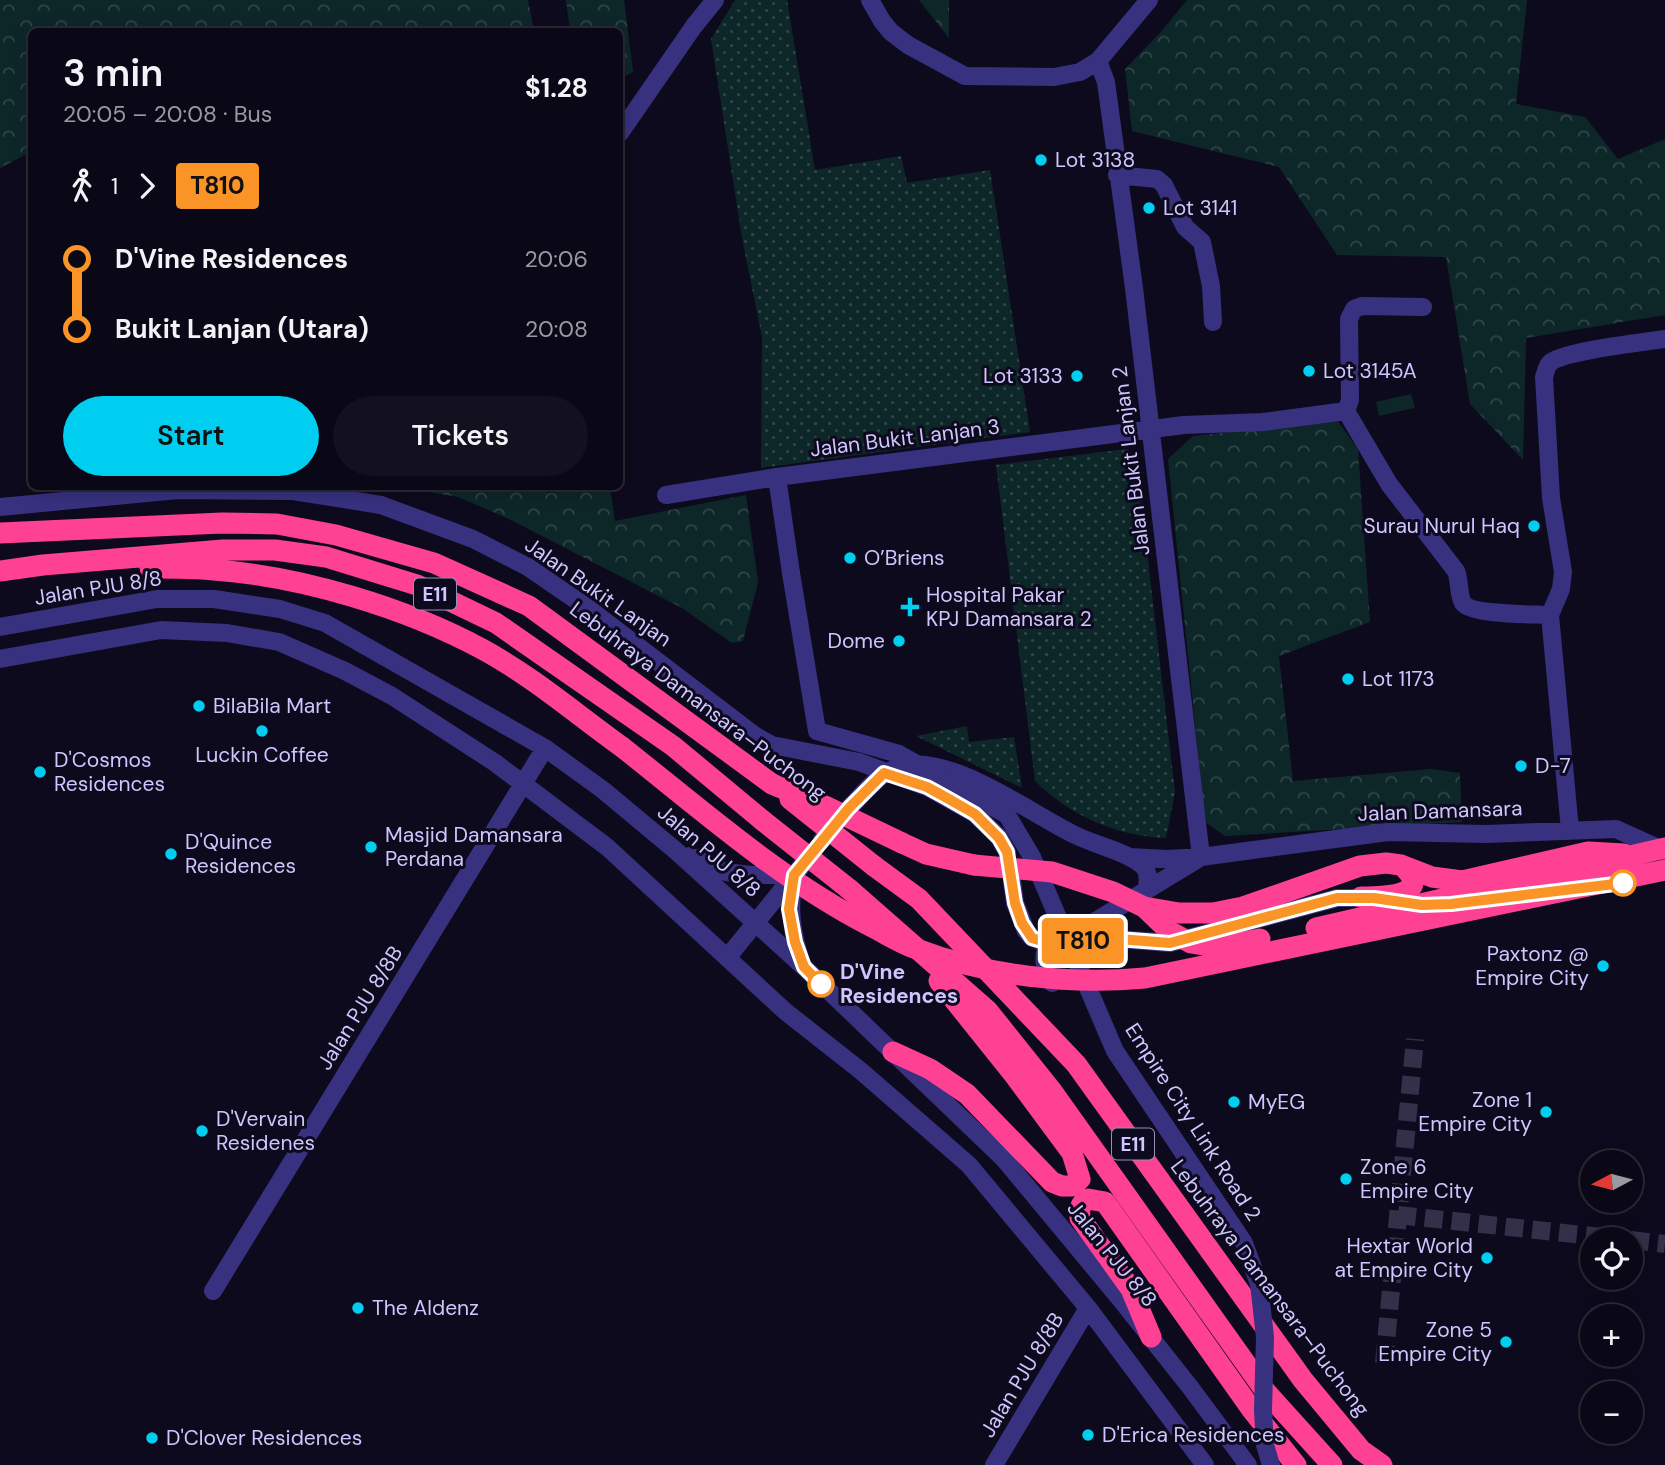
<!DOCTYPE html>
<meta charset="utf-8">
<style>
:root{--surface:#0a0816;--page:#13111f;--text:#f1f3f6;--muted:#999aa1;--line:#2a2935;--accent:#00cef1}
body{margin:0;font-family:"DM Sans",sans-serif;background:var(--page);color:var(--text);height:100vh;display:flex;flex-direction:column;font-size:26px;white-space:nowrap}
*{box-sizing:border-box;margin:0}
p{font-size:23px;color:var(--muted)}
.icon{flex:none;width:38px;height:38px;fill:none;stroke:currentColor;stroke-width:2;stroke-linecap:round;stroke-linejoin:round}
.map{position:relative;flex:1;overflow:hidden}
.details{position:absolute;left:28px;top:28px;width:595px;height:462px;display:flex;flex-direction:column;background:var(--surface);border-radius:10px;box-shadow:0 4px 18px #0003,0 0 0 2px var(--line)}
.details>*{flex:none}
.badge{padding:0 14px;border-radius:5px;font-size:24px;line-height:46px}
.needle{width:46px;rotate:263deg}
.tools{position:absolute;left:1580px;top:1150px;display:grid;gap:14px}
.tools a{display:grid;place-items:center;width:63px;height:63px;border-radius:50%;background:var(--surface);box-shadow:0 4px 18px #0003,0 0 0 2px var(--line);font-size:35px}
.map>.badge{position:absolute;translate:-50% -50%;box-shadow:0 0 0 4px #fff}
.legs{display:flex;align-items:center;gap:10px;height:77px;padding:0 35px;font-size:23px}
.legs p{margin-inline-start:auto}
.headline{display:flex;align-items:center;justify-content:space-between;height:119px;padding:0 35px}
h1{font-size:38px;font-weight:600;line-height:52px}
.primary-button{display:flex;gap:14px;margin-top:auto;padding:14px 35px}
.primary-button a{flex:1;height:80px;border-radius:42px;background:var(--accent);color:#111;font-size:28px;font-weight:600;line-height:80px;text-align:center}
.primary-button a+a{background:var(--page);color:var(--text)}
ul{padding:0 35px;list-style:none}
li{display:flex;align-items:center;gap:24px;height:70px;font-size:26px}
li i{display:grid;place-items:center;width:10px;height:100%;margin:0 9px;background:currentColor}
li i::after{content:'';width:18px;height:18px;margin:-9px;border:5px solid;border-radius:50%;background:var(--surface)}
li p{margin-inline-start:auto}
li:first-child i{background:linear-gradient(#0000 50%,currentColor 0)}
li:last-child i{background:linear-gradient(currentColor 50%,#0000 0)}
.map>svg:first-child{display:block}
</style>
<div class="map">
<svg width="1665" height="1465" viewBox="0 0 1665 1465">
<defs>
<pattern id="grass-dots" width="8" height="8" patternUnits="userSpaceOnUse" patternTransform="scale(1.75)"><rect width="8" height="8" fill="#0d2728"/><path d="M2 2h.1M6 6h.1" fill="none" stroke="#2f4548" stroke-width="1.8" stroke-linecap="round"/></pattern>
<pattern id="forest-crowns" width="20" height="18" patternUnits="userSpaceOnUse" patternTransform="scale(1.75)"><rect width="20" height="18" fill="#0d2728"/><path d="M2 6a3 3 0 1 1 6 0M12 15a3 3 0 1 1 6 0" fill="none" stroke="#2f4548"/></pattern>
</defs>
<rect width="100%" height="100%" fill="#0e0a1d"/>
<!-- grass -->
<path fill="url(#grass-dots)" d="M 735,0 L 787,0 L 815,170 L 901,156 L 907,183 L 990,170 L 1030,432 L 761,468 L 762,337 L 742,238 L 711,39 Z
M 1127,449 L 1136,457 L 1175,792 L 1166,838 C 1116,836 1071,816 1035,781 L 996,465 Z
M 967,726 L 969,742 L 1014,737 L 1022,788 L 916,736 Z"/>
<!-- forest -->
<path fill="url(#forest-crowns)" d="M 0,0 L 528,0 L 534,31 L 32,32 L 31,152 L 0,168 Z
M 566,0 L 624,0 L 633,72 L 620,79 L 620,32 L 570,31 Z
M 919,0 L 949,0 L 949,38 Z
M 1187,0 L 1527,0 L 1516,104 L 1585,117 L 1618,159 L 1665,139 L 1665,315 L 1526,338 L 1523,460 L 1470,404 L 1446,257 L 1337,255 L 1279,167 L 1132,131 L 1125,69 L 1161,32 Z
M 1337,420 L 1358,449 L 1370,622 L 1279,656 L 1293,781 L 1431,769 L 1460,773 L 1462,822 L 1225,836 L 1205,822 L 1168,459 L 1193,436 Z
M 546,486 L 547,493 L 610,487 L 615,521 L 746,495 L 758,582 L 743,641 L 732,643 L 682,608 L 507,518 L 458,497 L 398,487 Z"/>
<!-- park -->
<path fill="#0d2728" d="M 1411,394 L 1415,408 L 1379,416 L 1376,402 Z"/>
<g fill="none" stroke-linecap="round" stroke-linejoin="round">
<!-- minor-tunnel -->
<path stroke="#35304a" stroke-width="18" stroke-dasharray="18 9" stroke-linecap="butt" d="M 803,864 L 838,820
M 1398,1215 L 1620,1239
M 1631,1240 L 1665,1244
M 1384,1363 L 1415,1039"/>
<!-- minor -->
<path stroke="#383180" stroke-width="18" d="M 870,0 L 882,21 L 891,32 L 908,45 L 965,76 L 1054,77 L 1080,72 L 1098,61 L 1149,0
M 1098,61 L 1106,82 L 1134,288 L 1201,857
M 620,133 L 694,26 L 715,0
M 1117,175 L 1157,179 L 1164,185 L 1185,227 L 1202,242 L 1211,286 L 1213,322
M 1346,411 L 1389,484 L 1456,571 C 1460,580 1458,595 1463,603 C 1471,615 1534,614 1550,615
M 1346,411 L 1350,400 L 1349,319 L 1354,309 L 1362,306 L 1423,307
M 777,477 L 791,573
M 666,495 L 777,477 L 1184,425 L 1263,422 L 1346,411
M 0,507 L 178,490 L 293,491 L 381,505 L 473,539 L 528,567 L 589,609 L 754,735 L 772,745 L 859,762 L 927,787 L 975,814 L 999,837 L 1007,852
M 0,627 L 157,599 L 214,599 L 280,609 L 325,623 L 545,748 L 603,790 L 675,850 L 804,967 L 1004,1159 L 1121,1300 L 1190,1387 L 1248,1465
M 0,659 L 161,630 L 227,633 L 279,642 L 345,671 L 392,696 L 494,762 L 607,847 L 786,1012 L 861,1071 L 969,1165 L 1088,1308 L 1205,1465
M 849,808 C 865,792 880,771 903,766 C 952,754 1031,814 1075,835 C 1095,845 1128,852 1143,866 C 1150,873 1148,883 1146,891
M 1570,830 L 1550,615 L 1561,589 L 1563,572 L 1551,498 L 1544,377 C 1546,372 1546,366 1551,362 C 1566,351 1643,342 1665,339
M 689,856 L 726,872 L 751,875 L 791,875
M 1129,857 L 1167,859 L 1201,857 L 1388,832 L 1486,834 L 1616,829 L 1665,851
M 794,878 C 788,909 792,934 802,964
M 1012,881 L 1015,903 L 1026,931 L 1032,938 L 1048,943 L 1118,939 L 1170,943 L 1337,898 L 1373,898
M 1066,939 L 1198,859
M 1048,943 C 1041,958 1045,970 1052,983
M 727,958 L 803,864
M 213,1291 L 545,748
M 994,1465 L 1088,1308"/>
<!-- highway -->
<path stroke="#ff4193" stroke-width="21" d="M 0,533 L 222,523 L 277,524 L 336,535 L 434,563 L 529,606 L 772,784
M 150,568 C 171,568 193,568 214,570 C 301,576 406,608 482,649 C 532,676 576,714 622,747
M 0,571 L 43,565 L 223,550 L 275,550 L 326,557 L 417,585 L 496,623 L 673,746 L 762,820
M 902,843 L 926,854 L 974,865
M 874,866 L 919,899 L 1076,1064 L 1303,1380 L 1361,1450 L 1382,1465
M 849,889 L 988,1011 L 1052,1091 L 1266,1392 L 1332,1465
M 1361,897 C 1380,897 1438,896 1401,865
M 1144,907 L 1179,913 L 1213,913 L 1243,907 L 1360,866 L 1386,863 L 1401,865 L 1432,877 L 1462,881 L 1588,852 L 1624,854
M 893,1052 L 930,1069 L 967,1094 L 1052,1182 L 1062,1186 L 1072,1186 L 1080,1179 L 1072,1153 L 1015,1076 L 939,981
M 1151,1337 L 1131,1289 L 1080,1218 C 1079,1208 1080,1204 1088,1199 L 1105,1202 L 1252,1410 L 1296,1465"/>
<!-- minor-bridge -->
<path stroke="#383180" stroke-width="18" d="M 791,573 L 817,731 L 899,754 L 1007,815 L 1032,857 L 1115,1051 L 1244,1243 L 1259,1284 L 1265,1337 L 1263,1410 L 1265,1445 L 1271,1465"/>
<!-- highway-bridge -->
<path stroke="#ff4193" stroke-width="21" d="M 622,747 C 702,810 780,880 872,927 C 886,934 900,943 914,948 C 987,976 1068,985 1145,978 L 1665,870
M 772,784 L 827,807 L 902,843
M 790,799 L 874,866
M 762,820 L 849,889
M 974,865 L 1052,872 L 1113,892 L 1144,907 L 1169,931 L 1191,943 L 1216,947 L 1260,939
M 1316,928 L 1665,848"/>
</g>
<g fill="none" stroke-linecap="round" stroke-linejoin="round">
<defs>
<path id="line-1" d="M 821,984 L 804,967 L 795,942 L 789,909 L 794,875 L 849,808 L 884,773 L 927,787 L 947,798 L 975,814 L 999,838 L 1007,852 L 1015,903 L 1022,923 L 1032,938 L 1048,943 L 1118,939 L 1170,943 L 1337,898 L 1374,898 L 1422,905 L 1451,904 L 1623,883"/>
</defs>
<!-- line-1 casing -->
<use href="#line-1" stroke="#fff" stroke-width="16"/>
<!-- line-1 -->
<use href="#line-1" stroke="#fa9426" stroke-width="10"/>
</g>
<!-- markers -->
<g fill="#00cef1" stroke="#0e0a1d" stroke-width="2.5">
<circle cx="1041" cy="160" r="7"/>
<circle cx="1149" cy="208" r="7"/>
<circle cx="1309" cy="371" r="7"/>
<circle cx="1077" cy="376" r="7"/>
<circle cx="1534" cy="526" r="7"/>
<circle cx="850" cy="558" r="7"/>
<path d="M906.5 596.5h7v7h7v7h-7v7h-7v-7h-7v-7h7z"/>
<circle cx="899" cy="641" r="7"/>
<circle cx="1348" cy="679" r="7"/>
<circle cx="199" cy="706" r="7"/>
<circle cx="262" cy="731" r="7"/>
<circle cx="1521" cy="766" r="7"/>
<circle cx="40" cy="772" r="7"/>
<circle cx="371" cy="847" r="7"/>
<circle cx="171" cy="854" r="7"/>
<circle cx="1603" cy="966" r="7"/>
<circle cx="1234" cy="1102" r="7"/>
<circle cx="1546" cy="1112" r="7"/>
<circle cx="202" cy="1131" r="7"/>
<circle cx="1346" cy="1179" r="7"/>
<circle cx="1487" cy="1258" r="7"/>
<circle cx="358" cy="1308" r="7"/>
<circle cx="1506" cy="1342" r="7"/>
<circle cx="1088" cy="1435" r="7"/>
<circle cx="152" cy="1438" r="7"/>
</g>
<g fill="#fff" stroke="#fa9426" stroke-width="3.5">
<circle cx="1623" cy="883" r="12"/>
<circle cx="821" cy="984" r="12"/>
</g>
<g text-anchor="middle" stroke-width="6" stroke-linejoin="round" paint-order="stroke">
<!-- shield labels -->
<g fill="#0e0a1d" stroke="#968ebb" stroke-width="2">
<rect x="414" y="578.5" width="42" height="31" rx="5"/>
<rect x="1112" y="1128.5" width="42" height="31" rx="5"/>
</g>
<g font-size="19" font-weight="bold" fill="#d0c6ff">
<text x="435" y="601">E11</text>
<text x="1133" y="1151">E11</text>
</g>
<!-- poi labels -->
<g font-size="21" fill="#d0c6ff" stroke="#0e0a1d" text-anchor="start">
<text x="1055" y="167">Lot 3138</text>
<text x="1163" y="215">Lot 3141</text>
<text x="1323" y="378">Lot 3145A</text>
<text x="1063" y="383" text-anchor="end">Lot 3133</text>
<text x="1520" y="533" text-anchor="end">Surau Nurul Haq</text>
<text x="864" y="565">O’Briens</text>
<text x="926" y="602">Hospital Pakar<tspan x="926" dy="24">KPJ Damansara 2</tspan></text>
<text x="885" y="648" text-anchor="end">Dome</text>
<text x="1362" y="686">Lot 1173</text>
<text x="213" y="713">BilaBila Mart</text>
<text x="262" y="762" text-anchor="middle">Luckin Coffee</text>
<text x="54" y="767">D'Cosmos<tspan x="54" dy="24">Residences</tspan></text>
<text x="1535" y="773">D-7</text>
<text x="385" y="842">Masjid Damansara<tspan x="385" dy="24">Perdana</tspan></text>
<text x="185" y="849">D'Quince<tspan x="185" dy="24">Residences</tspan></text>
<text x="1589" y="961" text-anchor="end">Paxtonz @<tspan x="1589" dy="24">Empire City</tspan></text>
<text x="1532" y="1107" text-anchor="end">Zone 1<tspan x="1532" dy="24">Empire City</tspan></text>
<text x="1248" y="1109">MyEG</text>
<text x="216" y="1126">D'Vervain<tspan x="216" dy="24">Residenes</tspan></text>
<text x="1360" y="1174">Zone 6<tspan x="1360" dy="24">Empire City</tspan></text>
<text x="1473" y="1253" text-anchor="end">Hextar World<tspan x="1473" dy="24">at Empire City</tspan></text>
<text x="372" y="1315">The Aldenz</text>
<text x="1492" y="1337" text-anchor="end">Zone 5<tspan x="1492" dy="24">Empire City</tspan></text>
<text x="1102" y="1442">D'Erica Residences</text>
<text x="166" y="1445">D'Clover Residences</text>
</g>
<!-- street labels -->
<g font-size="21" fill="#d0c6ff" stroke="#0e0a1d">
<text transform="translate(905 438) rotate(-7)" y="7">Jalan Bukit Lanjan 3</text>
<text transform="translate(1131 461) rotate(-97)" y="7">Jalan Bukit Lanjan 2</text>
<text transform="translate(98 588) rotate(-9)" y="7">Jalan PJU 8/8</text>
<text transform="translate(598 592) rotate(35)" y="7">Jalan Bukit Lanjan</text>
<text transform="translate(698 701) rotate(37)" y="7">Lebuhraya Damansara–Puchong</text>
<text transform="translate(1440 811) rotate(-2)" y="7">Jalan Damansara</text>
<text transform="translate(709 851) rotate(41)" y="7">Jalan PJU 8/8</text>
<text transform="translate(360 1008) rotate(-58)" y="7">Jalan PJU 8/8B</text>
<text transform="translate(1193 1122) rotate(57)" y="7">Empire City Link Road 2</text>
<text transform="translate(1112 1254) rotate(51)" y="7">Jalan PJU 8/8</text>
<text transform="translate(1270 1288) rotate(53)" y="7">Lebuhraya Damansara–Puchong</text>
<text transform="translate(1022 1375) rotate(-59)" y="7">Jalan PJU 8/8B</text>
</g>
<!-- stop labels -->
<g font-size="21" font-weight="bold" fill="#d0c6ff" stroke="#0e0a1d" text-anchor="start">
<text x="840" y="979">D'Vine<tspan x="840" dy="24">Residences</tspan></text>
</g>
</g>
</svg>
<div class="tools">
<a><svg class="needle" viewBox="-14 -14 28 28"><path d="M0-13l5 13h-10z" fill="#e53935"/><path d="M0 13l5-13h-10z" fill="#999aa1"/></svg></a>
<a><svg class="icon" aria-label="locate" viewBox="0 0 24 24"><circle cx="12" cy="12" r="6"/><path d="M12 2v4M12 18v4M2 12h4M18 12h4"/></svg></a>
<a>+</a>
<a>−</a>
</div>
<b class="badge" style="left:1083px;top:941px;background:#fa9426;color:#111">T810</b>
<section class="details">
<div class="headline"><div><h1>3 min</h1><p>20:05 – 20:08 · Bus</p></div><b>$1.28</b></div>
<div class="legs"><svg class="icon" aria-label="walk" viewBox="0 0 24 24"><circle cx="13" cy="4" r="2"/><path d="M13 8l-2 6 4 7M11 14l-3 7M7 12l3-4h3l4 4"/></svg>1<svg class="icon" aria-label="forward" viewBox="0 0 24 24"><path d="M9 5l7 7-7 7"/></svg><b class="badge" style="background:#fa9426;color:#111">T810</b></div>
<ul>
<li><i style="color:#fa9426"></i><b>D'Vine Residences</b><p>20:06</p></li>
<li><i style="color:#fa9426"></i><b>Bukit Lanjan (Utara)</b><p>20:08</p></li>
</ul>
<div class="primary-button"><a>Start</a><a>Tickets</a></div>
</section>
</div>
